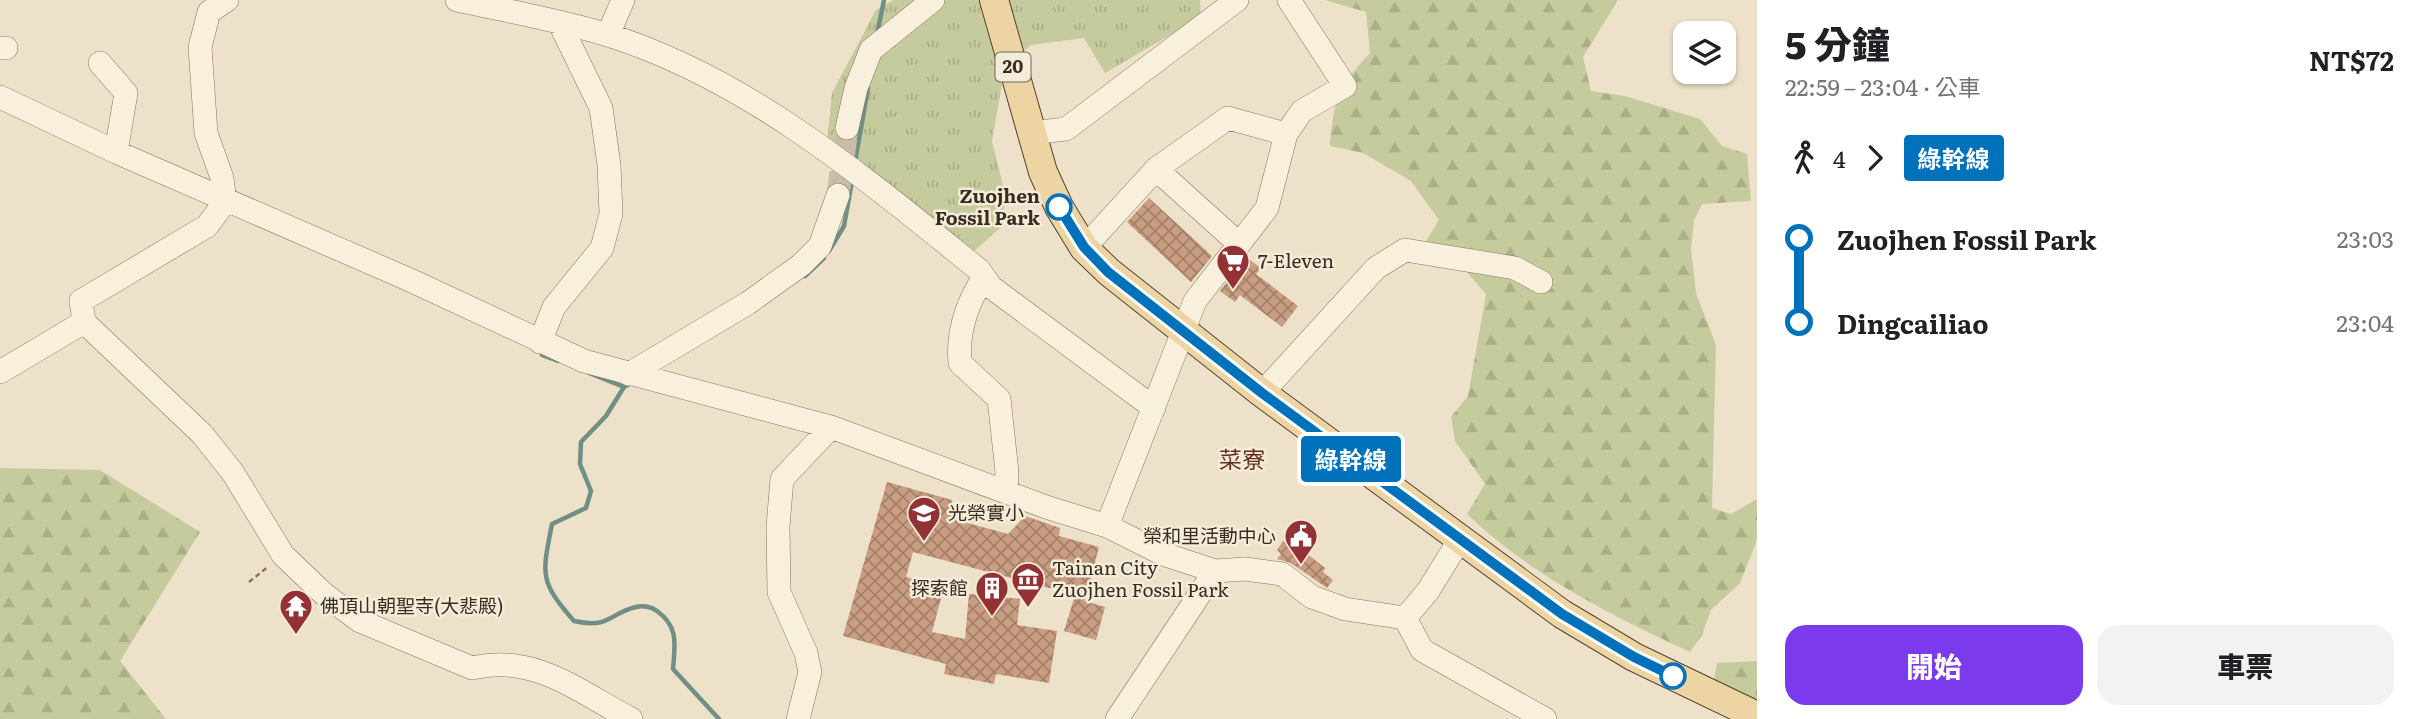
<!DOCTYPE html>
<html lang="zh-TW">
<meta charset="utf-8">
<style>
:root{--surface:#fff;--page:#f2f2f2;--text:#202124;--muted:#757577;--accent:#7c3aed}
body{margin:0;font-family:Literata,"Noto Sans TC",serif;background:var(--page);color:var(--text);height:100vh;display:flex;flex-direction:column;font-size:26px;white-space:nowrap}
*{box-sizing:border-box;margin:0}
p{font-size:23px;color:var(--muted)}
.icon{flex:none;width:38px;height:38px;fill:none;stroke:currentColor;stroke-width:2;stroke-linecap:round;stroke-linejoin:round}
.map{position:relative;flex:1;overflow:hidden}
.side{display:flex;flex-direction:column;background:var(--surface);width:665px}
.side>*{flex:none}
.badge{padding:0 14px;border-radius:5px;font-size:24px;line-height:46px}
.controls{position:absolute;left:1673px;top:21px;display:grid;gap:14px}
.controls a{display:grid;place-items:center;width:63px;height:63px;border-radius:14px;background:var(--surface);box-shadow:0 2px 5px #0004;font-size:35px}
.map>.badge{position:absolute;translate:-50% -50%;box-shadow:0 0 0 4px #fff}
.legs{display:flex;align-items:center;gap:10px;height:77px;padding:0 28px;font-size:23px}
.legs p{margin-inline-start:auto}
.summary{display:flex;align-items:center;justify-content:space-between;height:119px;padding:0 28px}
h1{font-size:38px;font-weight:800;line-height:52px}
.button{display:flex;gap:14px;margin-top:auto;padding:14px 28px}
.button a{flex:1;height:80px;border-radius:21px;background:var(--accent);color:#fff;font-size:28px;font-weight:800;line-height:80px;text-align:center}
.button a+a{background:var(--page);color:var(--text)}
ul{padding:0 28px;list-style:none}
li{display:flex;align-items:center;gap:24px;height:84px;font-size:26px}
li i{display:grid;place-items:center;width:10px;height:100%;margin:0 9px;background:currentColor}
li i::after{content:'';width:18px;height:18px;margin:-9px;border:5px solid;border-radius:50%;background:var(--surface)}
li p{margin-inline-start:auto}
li:first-child i{background:linear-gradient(#0000 50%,currentColor 0)}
li:last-child i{background:linear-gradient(currentColor 50%,#0000 0)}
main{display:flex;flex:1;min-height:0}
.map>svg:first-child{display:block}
</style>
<main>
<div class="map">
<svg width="1757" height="719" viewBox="0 0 1757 719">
<defs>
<pattern id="grass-tufts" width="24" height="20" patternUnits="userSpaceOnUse" patternTransform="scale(1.75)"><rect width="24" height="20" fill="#c6cb9d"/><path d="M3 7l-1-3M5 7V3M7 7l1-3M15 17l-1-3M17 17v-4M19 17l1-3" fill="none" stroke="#abae87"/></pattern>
<pattern id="forest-firs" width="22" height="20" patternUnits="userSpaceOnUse" patternTransform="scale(1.75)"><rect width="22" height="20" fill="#c6cb9d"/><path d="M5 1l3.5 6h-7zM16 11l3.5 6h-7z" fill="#abae87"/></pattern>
<pattern id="building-cross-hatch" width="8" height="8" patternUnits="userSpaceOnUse" patternTransform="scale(1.75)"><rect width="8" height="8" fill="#c99d81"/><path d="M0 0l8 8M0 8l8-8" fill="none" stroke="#a48069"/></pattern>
</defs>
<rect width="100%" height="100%" fill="#ede1c9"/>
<!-- grass -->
<path fill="url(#grass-tufts)" d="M 893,0 L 1200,0 L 1201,17 L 1105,73 L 1084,38 L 1031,45 L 1005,67 L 992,141 L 1006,198 L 1001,227 L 973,252 L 827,142 L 832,93 L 876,10 Z"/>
<!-- forest -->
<path fill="url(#forest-firs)" d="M 1325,0 L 1618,0 L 1583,57 L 1591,91 L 1625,96 L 1700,119 L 1722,146 L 1747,154 L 1751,201 L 1702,204 L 1694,220 L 1691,249 L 1696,293 L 1716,345 L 1712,508 L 1731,514 L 1757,499 L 1757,540 L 1740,583 L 1711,610 L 1702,635 L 1690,652 C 1611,615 1530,575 1467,514 L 1485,484 L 1455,441 L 1451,417 L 1468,396 L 1486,294 L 1465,270 L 1417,256 L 1439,220 L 1411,181 L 1363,153 L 1330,146 C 1333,101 1339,86 1370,53 L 1366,12 Z
M 0,468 L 100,470 L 200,532 L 120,661 L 166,719 L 0,719 Z
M 1757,661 L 1757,719 L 1712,691 L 1717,663 Z"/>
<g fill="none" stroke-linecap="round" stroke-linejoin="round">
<!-- stream -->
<path stroke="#708f87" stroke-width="4.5" d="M 877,34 L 884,0
M 855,162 L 868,88
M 829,251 L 844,226 L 852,181
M 805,276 L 824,258
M 542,355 L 558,361
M 589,373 L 624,387
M 631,383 L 624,387 L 606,416 L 581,442 L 580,464 L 591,491 L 586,508 L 552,524 C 542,575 539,581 574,621 C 611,629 609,613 636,607 C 643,605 652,607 657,611 C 679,627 675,644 673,669 L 719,719"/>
</g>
<!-- building -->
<path fill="url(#building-cross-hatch)" d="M 1149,198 L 1212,256 L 1191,282 L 1127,222 Z
M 1246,257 L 1261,268 L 1256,274 L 1298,306 L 1282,327 L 1240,295 L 1235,302 L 1220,291 Z
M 887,482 L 952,500 L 953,519 L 1008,534 L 1025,516 L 1060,528 L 1059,536 L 1099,547 L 1085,601 L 1105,607 L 1096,640 L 1064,631 L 1075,595 L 913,552 L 906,577 L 944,587 L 932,632 L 965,639 L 969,594 L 1020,599 L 1017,625 L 1057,631 L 1049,683 L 996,674 L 994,684 L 944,674 L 946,664 L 843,636 Z
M 1283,541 L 1288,545 L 1291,541 L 1325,568 L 1323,572 L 1333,580 L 1327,588 L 1291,563 L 1277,559 L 1281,554 L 1277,550 Z"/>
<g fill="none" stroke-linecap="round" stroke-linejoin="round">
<!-- minor-tunnel -->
<path stroke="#c9bda7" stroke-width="23" stroke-dasharray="23 11" stroke-linecap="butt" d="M 838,195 L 847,128"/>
<defs>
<path id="minor" d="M 227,0 L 209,12 L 200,47 L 206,133 L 222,178 L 225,202 L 207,226 L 81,301 L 84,322 L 202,434 L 233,473 L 283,555 L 325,595 L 360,621 L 472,668 C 534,653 579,692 631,719
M 457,0 C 507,11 559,20 608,35 C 749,79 867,180 979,270 L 991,287 L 1154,408
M 608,35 L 623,0
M 0,48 L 6,48
M 100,63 L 126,93 L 116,152
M 0,97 L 116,152 L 410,280 L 584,361 L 831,427 L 1046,507 L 1107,526 L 1163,554 L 1215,571 L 1245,569 L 1282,574 L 1312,597 L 1345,609 L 1405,618 L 1428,591 L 1460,539
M 847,128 L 856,88 L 871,50 L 933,0
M 1031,133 L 1066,129 L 1237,0
M 1156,169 L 1238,243
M 1084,248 L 1156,169 L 1228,118 L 1286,134
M 984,277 C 967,303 957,331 960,363 L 999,399 L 1007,472 L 1006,492
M 540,342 L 554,307 L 602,248 L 611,214 L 609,165 L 601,108 L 559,22
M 0,372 L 84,322
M 629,374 L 748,303 L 801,265 L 820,246 L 838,195
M 1262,393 L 1376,268 L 1405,250 L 1515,268 L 1541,282
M 1107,526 L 1195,301 L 1267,208 L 1286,134 L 1302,111 L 1345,86 L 1289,0
M 1405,618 L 1422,650 L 1545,719
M 798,719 L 810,672 L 806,653 L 779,592 L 778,526 L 782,479 L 831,427
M 1117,719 L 1215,571"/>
<path id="major" d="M 994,0 L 1043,172 L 1059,207 L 1084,248 L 1109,272 L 1262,393 L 1562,614 L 1634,657 L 1757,716"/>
</defs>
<!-- minor casing -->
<use href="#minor" stroke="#88745e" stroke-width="24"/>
<!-- major casing -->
<use href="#major" stroke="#564232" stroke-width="30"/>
<!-- path -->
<path stroke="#88745e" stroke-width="2.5" stroke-dasharray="5 3.5" stroke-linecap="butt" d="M 249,582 L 269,566"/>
<!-- minor -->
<use href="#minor" stroke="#f8efdc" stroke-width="23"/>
<!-- major -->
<use href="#major" stroke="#edd5a3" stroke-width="28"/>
</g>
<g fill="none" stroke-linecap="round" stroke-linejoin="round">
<defs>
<path id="line-1" d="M 1059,207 L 1084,247 L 1108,272 L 1262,393 L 1562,614 L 1634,657 L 1673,676"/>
</defs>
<!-- line-1 casing -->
<use href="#line-1" stroke="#fff" stroke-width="16"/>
<!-- line-1 -->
<use href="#line-1" stroke="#0072bc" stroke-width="10"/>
</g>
<!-- icons -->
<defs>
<symbol id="supermarket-pin" viewBox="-11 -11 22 30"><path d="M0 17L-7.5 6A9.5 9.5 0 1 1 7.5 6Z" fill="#943134" stroke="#f4ecd8"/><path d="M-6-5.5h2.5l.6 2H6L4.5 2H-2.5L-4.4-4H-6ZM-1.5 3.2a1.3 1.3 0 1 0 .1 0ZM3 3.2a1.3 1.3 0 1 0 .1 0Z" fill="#fff"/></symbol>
<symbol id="school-pin" viewBox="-11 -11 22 30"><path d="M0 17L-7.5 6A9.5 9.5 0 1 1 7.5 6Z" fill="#943134" stroke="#f4ecd8"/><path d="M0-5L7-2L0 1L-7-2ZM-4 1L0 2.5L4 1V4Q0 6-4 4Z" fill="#fff"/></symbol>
<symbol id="civic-pin" viewBox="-11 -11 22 30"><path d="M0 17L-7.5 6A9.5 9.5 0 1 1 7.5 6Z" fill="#943134" stroke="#f4ecd8"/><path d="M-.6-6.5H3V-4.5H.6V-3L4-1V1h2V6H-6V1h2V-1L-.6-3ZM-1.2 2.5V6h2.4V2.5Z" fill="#fff"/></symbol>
<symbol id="museum-pin" viewBox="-11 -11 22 30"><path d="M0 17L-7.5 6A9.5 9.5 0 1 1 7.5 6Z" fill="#943134" stroke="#f4ecd8"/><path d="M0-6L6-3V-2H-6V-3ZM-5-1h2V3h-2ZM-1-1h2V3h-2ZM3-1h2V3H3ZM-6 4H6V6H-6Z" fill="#fff"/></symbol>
<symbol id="building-pin" viewBox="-11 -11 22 30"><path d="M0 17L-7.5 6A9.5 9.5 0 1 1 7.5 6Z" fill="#943134" stroke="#f4ecd8"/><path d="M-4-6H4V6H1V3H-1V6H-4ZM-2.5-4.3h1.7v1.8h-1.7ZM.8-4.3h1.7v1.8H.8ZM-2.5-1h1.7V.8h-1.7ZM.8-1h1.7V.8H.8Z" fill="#fff"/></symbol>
<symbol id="temple-pin" viewBox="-11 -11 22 30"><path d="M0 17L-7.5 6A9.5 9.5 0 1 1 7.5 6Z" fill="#943134" stroke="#f4ecd8"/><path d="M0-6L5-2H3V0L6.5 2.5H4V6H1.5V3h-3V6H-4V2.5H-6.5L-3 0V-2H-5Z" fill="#fff"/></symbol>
</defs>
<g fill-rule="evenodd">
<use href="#supermarket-pin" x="1214" y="242" width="38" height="52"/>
<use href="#school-pin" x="905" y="494" width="38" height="52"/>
<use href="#civic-pin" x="1282" y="517" width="38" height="52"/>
<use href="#museum-pin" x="1009" y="560" width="38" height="52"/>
<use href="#building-pin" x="973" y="569" width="38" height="52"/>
<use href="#temple-pin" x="277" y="587" width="38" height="52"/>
</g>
<!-- markers -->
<g fill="#fff" stroke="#0072bc" stroke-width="3.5">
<circle cx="1059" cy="207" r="12"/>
<circle cx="1673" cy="676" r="12"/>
</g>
<g text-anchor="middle" stroke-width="5" stroke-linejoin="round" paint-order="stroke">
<!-- shield labels -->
<rect fill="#f4ecd8" stroke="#716658" stroke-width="2" x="995.5" y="52.5" width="35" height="29" rx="5"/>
<g font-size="18" font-weight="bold" fill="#392c21">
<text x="1013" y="73">20</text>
</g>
<!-- stop labels -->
<g font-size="19" font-weight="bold" fill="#392c21" stroke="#f4ecd8" text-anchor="end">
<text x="1040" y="203">Zuojhen<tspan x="1040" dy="22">Fossil Park</tspan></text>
</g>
<!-- poi labels -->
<g font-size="19" fill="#392c21" stroke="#f4ecd8" text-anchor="start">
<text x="1258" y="268">7-Eleven</text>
<text x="948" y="520">光榮實小</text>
<text x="1276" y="543" text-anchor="end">榮和里活動中心</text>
<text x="1052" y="575">Tainan City<tspan x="1052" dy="22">Zuojhen Fossil Park</tspan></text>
<text x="968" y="595" text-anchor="end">探索館</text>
<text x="320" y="613">佛頂山朝聖寺(大悲殿)</text>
</g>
<!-- quarter labels -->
<g font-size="23" fill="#642f22" stroke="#f4ecd8">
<text x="1242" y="468">菜寮</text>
</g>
</g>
</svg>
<div class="controls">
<a><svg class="icon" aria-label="layers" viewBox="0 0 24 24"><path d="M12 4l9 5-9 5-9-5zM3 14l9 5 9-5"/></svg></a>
</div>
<b class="badge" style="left:1351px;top:459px;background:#0072bc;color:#fff">綠幹線</b>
</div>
<section class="side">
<div class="summary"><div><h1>5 分鐘</h1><p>22:59 – 23:04 · 公車</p></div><b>NT$72</b></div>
<div class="legs"><svg class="icon" aria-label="walk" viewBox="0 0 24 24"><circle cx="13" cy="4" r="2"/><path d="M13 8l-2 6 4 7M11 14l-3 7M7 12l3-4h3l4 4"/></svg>4<svg class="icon" aria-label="forward" viewBox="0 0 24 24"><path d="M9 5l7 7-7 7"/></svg><b class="badge" style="background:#0072bc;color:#fff">綠幹線</b></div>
<ul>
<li><i style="color:#0072bc"></i><b>Zuojhen Fossil Park</b><p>23:03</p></li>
<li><i style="color:#0072bc"></i><b>Dingcailiao</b><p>23:04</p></li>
</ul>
<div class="button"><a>開始</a><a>車票</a></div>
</section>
</main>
